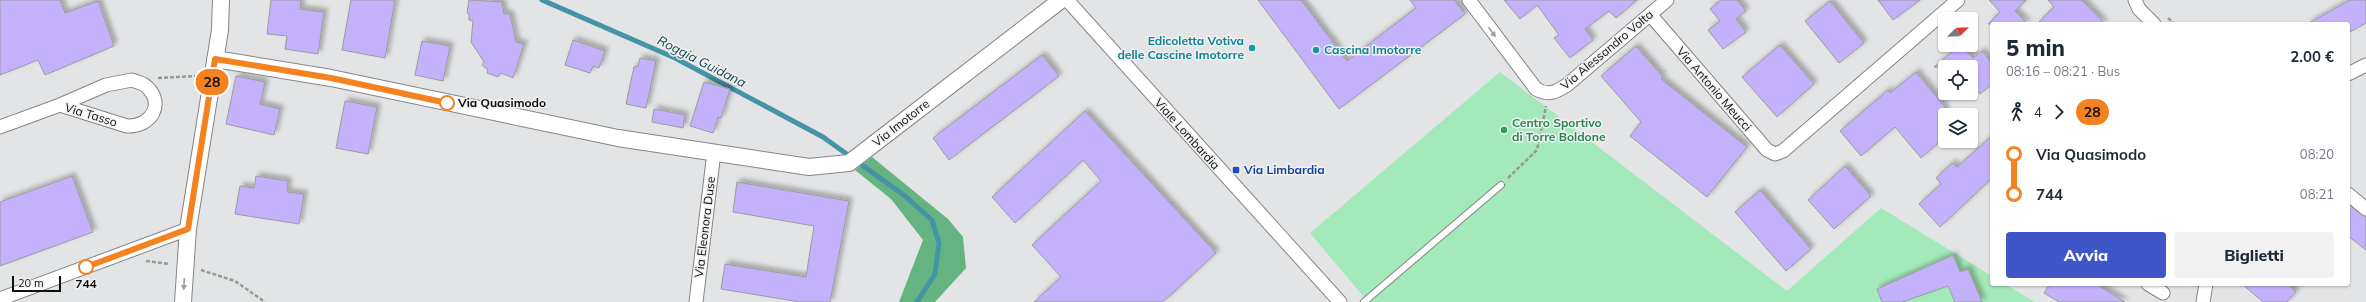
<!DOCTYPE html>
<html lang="it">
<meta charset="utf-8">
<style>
:root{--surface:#fff;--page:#f2f2f3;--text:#1f2937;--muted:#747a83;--accent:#3f55c8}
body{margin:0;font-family:Mulish,sans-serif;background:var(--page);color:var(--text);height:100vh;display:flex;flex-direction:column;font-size:15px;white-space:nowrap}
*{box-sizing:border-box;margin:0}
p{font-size:13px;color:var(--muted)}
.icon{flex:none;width:22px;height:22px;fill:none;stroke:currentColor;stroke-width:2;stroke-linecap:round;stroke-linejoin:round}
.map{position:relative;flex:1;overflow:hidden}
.details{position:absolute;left:1990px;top:22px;width:360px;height:264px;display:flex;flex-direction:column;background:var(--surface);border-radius:4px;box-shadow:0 1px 3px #0004}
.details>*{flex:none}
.badge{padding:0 8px;border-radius:13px;font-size:14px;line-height:26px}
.needle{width:26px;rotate:67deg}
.buttons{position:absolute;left:1938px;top:12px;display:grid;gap:8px}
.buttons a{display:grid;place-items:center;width:40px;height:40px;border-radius:4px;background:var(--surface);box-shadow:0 1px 3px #0004;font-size:20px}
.scale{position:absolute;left:12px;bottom:10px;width:49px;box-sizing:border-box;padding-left:4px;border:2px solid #0e0f0f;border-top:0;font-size:11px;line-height:14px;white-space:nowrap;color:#0e0f0f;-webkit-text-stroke:3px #f0f1f2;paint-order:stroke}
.map>.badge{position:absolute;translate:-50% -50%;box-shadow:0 0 0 2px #fff}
.legs{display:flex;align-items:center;gap:6px;height:44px;padding:0 16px;font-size:13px}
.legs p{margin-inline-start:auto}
.headline{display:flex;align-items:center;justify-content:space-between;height:68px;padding:0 16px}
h1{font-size:22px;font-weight:800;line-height:30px}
.cta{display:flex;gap:8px;margin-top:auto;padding:8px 16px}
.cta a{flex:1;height:46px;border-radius:4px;background:var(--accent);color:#fff;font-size:16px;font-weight:800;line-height:46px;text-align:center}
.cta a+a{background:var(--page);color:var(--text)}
ul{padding:0 16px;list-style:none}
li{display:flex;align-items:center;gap:14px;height:40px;font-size:15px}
li i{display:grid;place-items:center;width:6px;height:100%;margin:0 5px;background:currentColor}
li i::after{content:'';width:10px;height:10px;margin:-5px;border:3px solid;border-radius:50%;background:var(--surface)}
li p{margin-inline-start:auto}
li:first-child i{background:linear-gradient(#0000 50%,currentColor 0)}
li:last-child i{background:linear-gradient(currentColor 50%,#0000 0)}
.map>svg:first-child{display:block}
</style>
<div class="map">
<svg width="2366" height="302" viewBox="0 0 2366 302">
<defs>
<filter id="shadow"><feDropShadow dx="3.5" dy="-3.5" stdDeviation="2" flood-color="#0004"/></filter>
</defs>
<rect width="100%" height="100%" fill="#e3e4e5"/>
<!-- green -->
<path fill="#a3e9b9" d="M 1500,72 L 1787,291 L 1881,208 L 1992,276 L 1992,284 L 2005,284 L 2035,302 L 1368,302 L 1310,233 Z"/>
<!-- forest -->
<path fill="#65b381" d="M 872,157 L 948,219 L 963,237 L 966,268 L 935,302 L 899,302 L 923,240 L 891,199 L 855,170 Z"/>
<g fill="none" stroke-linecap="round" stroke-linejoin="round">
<!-- stream -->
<path stroke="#4593a6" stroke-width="5" d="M 542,0 L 675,58 L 823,137 L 905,196 L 932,220 L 939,243 L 935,274 L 917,302"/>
</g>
<!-- building -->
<path fill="#c4b1fc" stroke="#9c9c9d" filter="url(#shadow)" d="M 0,0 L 60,0 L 65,13 L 98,1 L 114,46 L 45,75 L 38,60 L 0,75 Z
M 271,0 L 301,0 L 300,9 L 324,12 L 318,54 L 285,49 L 287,36 L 267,34 Z
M 351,0 L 395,0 L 385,58 L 342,50 Z
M 469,0 L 502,2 L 504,14 L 510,14 L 516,42 L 524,44 L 513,78 L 501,73 L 498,77 L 487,73 L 488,70 L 482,65 L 484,62 L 471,42 L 473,21 L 469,20 L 469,14 L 467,13 Z
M 1258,0 L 1301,0 L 1347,61 L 1416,8 L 1410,0 L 1454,0 L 1465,14 L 1339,109 Z
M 1504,0 L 1637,0 L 1616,18 L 1609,11 L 1585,29 L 1593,40 L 1570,58 L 1554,38 L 1559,35 L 1537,5 L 1520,19 Z
M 1721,0 L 1737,0 L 1746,11 L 1736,19 L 1746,32 L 1723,49 L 1708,30 L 1720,21 L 1710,9 Z
M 1878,0 L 1920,0 L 1893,20 Z
M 1989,0 L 2026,0 L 2015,11 L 2028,24 L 1988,24 L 2000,12 Z
M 2048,0 L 2082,0 L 2105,24 L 2037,24 L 2054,7 Z
M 2350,0 L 2366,0 L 2366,23 L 2348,33 L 2348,24 L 2307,24 Z
M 1830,1 L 1864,43 L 1839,63 L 1805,21 Z
M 573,40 L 605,51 L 599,68 L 593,66 L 590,73 L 565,65 Z
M 422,41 L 450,46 L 443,81 L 415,75 Z
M 1780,45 L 1814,84 L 1777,117 L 1742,77 Z
M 1960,45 L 1973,58 L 1982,51 L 1992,63 L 1992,84 L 1980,94 L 1971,83 L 1971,67 L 1934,67 Z
M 1636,46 L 1663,77 L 1661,79 L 1747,147 L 1707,197 L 1630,136 L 1641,122 L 1601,76 Z
M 1042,55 L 1059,76 L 949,160 L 933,138 Z
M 640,58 L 656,61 L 646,108 L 626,104 L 634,67 L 638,66 Z
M 1916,72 L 1945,107 L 1945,137 L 1921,158 L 1895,127 L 1861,156 L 1840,131 L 1888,90 L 1890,93 Z
M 236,76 L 265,82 L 260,104 L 280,109 L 274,135 L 226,124 Z
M 704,82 L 730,89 L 721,118 L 718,117 L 713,133 L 690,126 Z
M 345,101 L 377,107 L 368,154 L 336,148 Z
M 654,109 L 685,115 L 683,128 L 652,122 Z
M 1085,111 L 1216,253 L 1163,302 L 1034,302 L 1061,277 L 1032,245 L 1101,181 L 1083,160 L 1015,223 L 992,197 Z
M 1992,136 L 1992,178 L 1940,227 L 1919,204 L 1941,184 L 1936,178 L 1952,163 L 1957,167 Z
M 1845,166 L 1871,196 L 1834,229 L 1808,200 Z
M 72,176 L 93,232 L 0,266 L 0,202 Z
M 256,176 L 288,181 L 287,192 L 304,194 L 299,224 L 235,214 L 240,186 L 254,188 Z
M 737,182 L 849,201 L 830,302 L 800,302 L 721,289 L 725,264 L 806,277 L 811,245 L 814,226 L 733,212 Z
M 1760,190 L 1811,249 L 1786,271 L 1735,212 Z
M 2348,204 L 2366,217 L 2366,250 L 2348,236 Z
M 1953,255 L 1960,272 L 1968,269 L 1982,302 L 1955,302 L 1948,286 L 1902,302 L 1882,302 L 1877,289 Z
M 2050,284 L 2096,284 L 2125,302 L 2059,302 L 2044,293 Z
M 2242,284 L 2288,284 L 2296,292 L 2287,302 L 2263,302 Z"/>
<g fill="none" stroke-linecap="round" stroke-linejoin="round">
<defs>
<path id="service" d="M 1364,302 L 1501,185"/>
<path id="minor" d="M 1067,0 L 1340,302
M 1469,0 L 1536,89 C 1549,96 1556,92 1567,85 L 1667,0
M 2135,0 L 2139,9 L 2154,24
M 1652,13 L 1654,19 L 1767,150 L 1775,154 L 1783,151 L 1958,0
M 2348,74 L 2366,65
M 132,80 C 137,82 143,83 147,87 C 165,104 151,127 127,126 L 60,105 L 106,85 Z
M 0,127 L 60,105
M 2348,194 L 2366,209
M 2148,284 L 2163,293
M 0,299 L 188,229
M 696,302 L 714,152
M 2203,302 L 2206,284"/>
<path id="tertiary" d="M 215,59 L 331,78 L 618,138 L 809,167 L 849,163 L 1061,0
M 183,302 L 188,229 L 220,30 L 221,0"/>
</defs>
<!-- service casing -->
<use href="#service" stroke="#848586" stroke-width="8"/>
<!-- minor casing -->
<use href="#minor" stroke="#848586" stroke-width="15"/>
<!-- tertiary casing -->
<use href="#tertiary" stroke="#848586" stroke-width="18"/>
<!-- path -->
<path stroke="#989999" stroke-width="2.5" stroke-dasharray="4 2" stroke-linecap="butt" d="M 2168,18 L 2175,24
M 158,78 L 196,76
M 1508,178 L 1537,150 L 1546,106
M 146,261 L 170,264
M 201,270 L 235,281 L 265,302"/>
<!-- service -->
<use href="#service" stroke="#fff" stroke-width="6"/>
<!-- minor -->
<use href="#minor" stroke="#fff" stroke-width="13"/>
<!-- tertiary -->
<use href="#tertiary" stroke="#fff" stroke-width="16"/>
</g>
<!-- one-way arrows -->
<defs><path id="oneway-solid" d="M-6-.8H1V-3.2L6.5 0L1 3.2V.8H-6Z"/></defs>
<g fill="#9f9f9f">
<use href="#oneway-solid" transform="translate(1492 32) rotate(54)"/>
<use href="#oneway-solid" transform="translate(184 284) rotate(93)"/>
</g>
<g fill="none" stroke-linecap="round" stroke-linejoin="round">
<defs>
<path id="line-1" d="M 86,267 L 188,229 L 215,59 L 331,78 L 447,103"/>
</defs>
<!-- line-1 casing -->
<use href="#line-1" stroke="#fff" stroke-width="9"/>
<!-- line-1 -->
<use href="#line-1" stroke="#f58220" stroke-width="6"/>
</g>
<!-- markers -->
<g fill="#0f9aa8" stroke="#f0f1f2" stroke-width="1.5">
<circle cx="1252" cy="48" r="4"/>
<circle cx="1316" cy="50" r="4"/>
</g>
<g fill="#fff" stroke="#f58220" stroke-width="2">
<circle cx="447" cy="103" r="7"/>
<circle cx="86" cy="267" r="7"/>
</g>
<circle fill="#2e9e5b" stroke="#f0f1f2" stroke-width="1.5" cx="1504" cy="130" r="4"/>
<rect fill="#1a4fb4" stroke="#f0f1f2" stroke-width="1.5" x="1232" y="166" width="8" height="8" rx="2"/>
<g text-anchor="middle" stroke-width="3" stroke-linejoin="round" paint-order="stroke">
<!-- culture labels -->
<g font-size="12" font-weight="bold" fill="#0d838f" stroke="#f0f1f2" text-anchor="end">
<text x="1244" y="45">Edicoletta Votiva<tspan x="1244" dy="14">delle Cascine Imotorre</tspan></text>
<text x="1324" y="54" text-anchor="start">Cascina Imotorre</text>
</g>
<!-- street labels -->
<g font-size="12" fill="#0e0f0f" stroke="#f0f1f2">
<text transform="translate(1607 50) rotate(-40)" y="4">Via Alessandro Volta</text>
<text transform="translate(1714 89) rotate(49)" y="4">Via Antonio Meucci</text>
<text transform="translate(91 115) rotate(17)" y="4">Via Tasso</text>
<text transform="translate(901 123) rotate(-38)" y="4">Via Imotorre</text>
<text transform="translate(1187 134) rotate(48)" y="4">Viale Lombardia</text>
<text transform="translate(705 227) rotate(-83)" y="4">Via Eleonora Duse</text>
</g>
<!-- stop labels -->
<g font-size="12" font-weight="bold" fill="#0e0f0f" stroke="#f0f1f2" text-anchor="start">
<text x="458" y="107">Via Quasimodo</text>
<text x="86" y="288" text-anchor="middle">744</text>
</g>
<!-- leisure labels -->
<g font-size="12" font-weight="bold" fill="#27864d" stroke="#f0f1f2" text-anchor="start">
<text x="1512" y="127">Centro Sportivo<tspan x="1512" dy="14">di Torre Boldone</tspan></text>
</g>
<!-- transit labels -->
<g font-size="12" font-weight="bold" fill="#164399" stroke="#f0f1f2" text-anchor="start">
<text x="1244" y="174">Via Limbardia</text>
</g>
<!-- water labels -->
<g font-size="13" font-style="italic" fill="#0b3f4a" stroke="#f0f1f2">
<text transform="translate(702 61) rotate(27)" y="5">Roggia Guidana</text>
</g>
</g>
</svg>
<div class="buttons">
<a><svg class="needle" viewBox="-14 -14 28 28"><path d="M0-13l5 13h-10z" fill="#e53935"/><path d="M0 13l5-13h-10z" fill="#747a83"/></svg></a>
<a><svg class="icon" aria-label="locate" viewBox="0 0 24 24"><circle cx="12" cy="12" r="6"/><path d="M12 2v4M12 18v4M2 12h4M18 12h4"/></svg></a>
<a><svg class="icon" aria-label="layers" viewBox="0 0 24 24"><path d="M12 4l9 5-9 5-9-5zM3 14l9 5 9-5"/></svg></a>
</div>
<div class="scale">20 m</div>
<b class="badge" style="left:212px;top:82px;background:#f58220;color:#111">28</b>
<section class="details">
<div class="headline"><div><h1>5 min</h1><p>08:16 – 08:21 · Bus</p></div><b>2.00 €</b></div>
<div class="legs"><svg class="icon" aria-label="walk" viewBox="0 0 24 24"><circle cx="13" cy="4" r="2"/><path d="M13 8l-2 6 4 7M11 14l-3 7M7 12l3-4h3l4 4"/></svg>4<svg class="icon" aria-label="forward" viewBox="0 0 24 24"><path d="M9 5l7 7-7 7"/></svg><b class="badge" style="background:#f58220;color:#111">28</b></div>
<ul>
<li><i style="color:#f58220"></i><b>Via Quasimodo</b><p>08:20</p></li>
<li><i style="color:#f58220"></i><b>744</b><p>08:21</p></li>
</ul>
<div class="cta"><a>Avvia</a><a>Biglietti</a></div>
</section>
</div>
